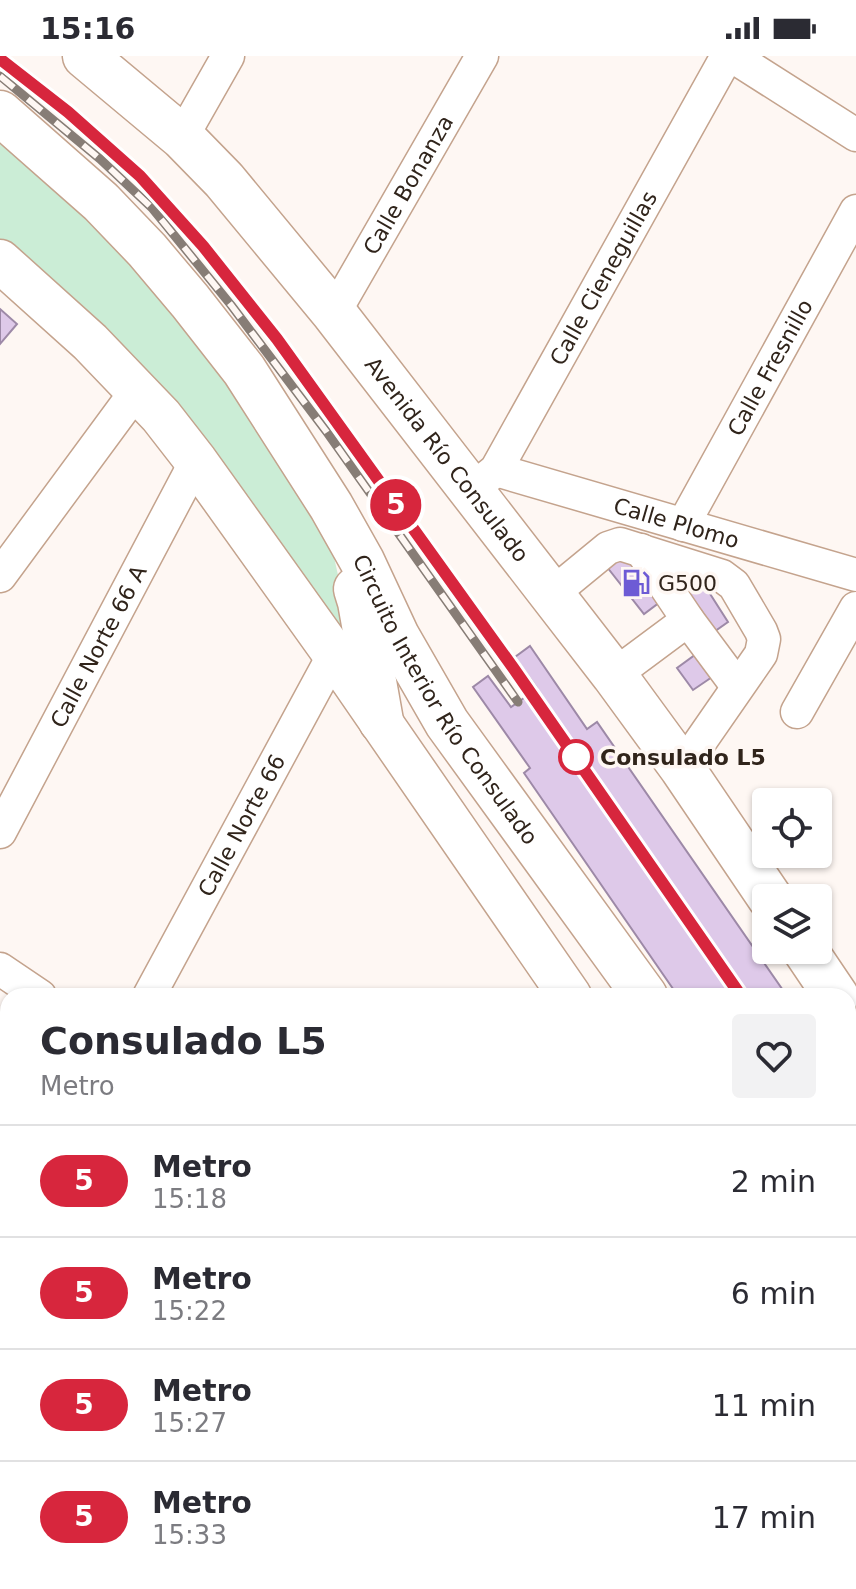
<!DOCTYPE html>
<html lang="es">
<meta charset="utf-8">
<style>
:root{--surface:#fff;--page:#f2f2f3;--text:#2b2b33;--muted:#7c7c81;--line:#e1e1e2}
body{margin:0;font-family:"DejaVu Sans",sans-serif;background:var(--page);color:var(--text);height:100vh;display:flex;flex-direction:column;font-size:30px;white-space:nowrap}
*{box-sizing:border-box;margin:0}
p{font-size:26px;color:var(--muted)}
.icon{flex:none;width:44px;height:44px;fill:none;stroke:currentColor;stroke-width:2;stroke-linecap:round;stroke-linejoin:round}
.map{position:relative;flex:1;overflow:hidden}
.drawer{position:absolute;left:0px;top:932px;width:856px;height:602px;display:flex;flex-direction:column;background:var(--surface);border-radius:24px 24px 0 0;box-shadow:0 2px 6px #0004}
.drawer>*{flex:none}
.badge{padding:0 16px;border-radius:26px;font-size:28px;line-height:52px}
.fabs{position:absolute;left:752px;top:732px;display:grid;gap:16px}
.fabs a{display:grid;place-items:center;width:80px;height:80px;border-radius:8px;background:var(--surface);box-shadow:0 2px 6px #0004;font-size:40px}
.map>.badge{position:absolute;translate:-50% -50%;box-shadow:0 0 0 4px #fff}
.round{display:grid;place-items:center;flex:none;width:84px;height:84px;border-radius:8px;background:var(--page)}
.head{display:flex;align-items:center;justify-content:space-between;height:136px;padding:0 40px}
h1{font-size:38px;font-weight:700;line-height:60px}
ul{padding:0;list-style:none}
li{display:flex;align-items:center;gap:24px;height:112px;padding:0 40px;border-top:2px solid var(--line)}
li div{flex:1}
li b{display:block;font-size:30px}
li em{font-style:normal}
li .badge{min-width:88px;font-weight:700;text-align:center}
.status{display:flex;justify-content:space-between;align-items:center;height:56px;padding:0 40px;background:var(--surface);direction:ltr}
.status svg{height:22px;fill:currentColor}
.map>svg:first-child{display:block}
</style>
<div class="status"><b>15:16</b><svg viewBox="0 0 49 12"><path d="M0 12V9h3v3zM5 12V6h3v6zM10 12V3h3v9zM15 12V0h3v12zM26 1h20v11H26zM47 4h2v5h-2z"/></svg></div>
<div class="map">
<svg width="856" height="1533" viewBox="0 0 856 1533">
<rect width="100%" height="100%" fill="#fef7f3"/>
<!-- green -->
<path fill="#cbedd6" d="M 0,88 L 57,130 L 186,262 L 332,492 L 353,587 L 152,327 L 0,187 Z"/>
<!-- building -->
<path fill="#dec9e9" stroke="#9d89a7" stroke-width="2" d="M 0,253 L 17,268 L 0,288 Z
M 627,496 L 664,543 L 644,558 L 607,511 Z
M 698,519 L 728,566 L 708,580 L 677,533 Z
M 530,590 L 587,673 L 597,666 L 787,940 L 678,940 L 524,717 L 530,712 L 473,631 L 488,620 L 511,651 L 531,637 L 537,632 L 515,601 Z
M 699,596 L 715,619 L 693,634 L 677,612 Z
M 848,1028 L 856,1039 L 856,1189 L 848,1178 Z"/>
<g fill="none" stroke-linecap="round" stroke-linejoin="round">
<defs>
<g id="minor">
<path d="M 732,0 L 856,79"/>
<path d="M 182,81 L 228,0"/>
<path id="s1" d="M 334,257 L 482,0"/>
<path id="s2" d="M 496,414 L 856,519"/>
<path id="s3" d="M 471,434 L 496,414 L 727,0"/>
<path id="s4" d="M 683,469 L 856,155"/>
<path d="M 641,494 L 688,564 L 737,630"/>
<path d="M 0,520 L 137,334"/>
<path d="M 552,538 L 608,492 L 620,488 L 722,520 L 734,529 L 761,575 L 764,583 L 761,598 L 682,712"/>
<path d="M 614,619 L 688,564"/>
<path d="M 797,656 L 856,552"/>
<path id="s5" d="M 0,776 L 196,405"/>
<path d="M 0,913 L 40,940"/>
<path id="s6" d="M 149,940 L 334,598"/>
<path d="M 0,1217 L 8,1202"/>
<path d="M 83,1533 L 87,1526"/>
<path d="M 334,1533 L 338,1526"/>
<path d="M 578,1533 L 582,1526"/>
</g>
<path id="major" d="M 0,205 L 90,286 L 161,360 L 196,405 L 334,598 L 570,940
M 848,1344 L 856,1356
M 848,1488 L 856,1472
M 825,1533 L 828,1526"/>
<g id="highway">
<path id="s7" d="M 85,0 L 182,81 L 224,124 L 334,257 L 614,619 L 682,712 L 770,842"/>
<path id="s8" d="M 0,57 L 101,146 L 147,194 L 190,245 L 244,314 L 331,450 L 362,505 L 397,580 L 447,667 L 645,940"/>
<path d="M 356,533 L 360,546 L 381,665"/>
<path d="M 805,894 L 836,940"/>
<path d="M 848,1223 L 856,1235"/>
</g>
</defs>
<!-- minor casing -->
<use href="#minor" stroke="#c4a38d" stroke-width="35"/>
<!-- major casing -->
<use href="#major" stroke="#c4a38d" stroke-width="45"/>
<!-- highway casing -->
<use href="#highway" stroke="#c4a38d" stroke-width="47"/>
<!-- minor -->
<use href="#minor" stroke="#fff" stroke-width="32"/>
<!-- major -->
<use href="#major" stroke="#fff" stroke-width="42"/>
<!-- highway -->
<use href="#highway" stroke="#fff" stroke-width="44"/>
<defs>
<path id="rail" d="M 0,3 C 48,40 96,77 139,120 C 214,193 276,281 336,366 C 401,456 467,546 531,637
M 0,20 L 100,103 L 152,152 L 231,249 L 326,375 L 518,646"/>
</defs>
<!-- rail casing -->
<use href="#rail" stroke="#877d76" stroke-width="9"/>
<!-- rail -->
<use href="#rail" stroke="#fef7f3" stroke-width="6" stroke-dasharray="18" stroke-linecap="butt"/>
</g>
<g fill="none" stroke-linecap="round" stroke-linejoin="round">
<defs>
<path id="line" d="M 0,3 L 68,56 L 140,120 L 203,190 L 277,283 L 514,613 L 741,940"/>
</defs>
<!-- line casing -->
<use href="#line" stroke="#fff" stroke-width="18"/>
<!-- line -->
<use href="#line" stroke="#d7263d" stroke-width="12"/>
</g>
<!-- icons -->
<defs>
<symbol id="fuel-bare" viewBox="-9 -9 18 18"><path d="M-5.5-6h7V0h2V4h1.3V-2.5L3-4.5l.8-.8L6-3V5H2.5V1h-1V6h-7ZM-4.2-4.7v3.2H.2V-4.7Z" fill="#6d5bd5" stroke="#fef7f3" stroke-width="2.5" paint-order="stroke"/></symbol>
</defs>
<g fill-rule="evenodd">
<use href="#fuel-bare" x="616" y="507" width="40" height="40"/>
</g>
<!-- markers -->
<circle fill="#fff" stroke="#d7263d" stroke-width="4" cx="576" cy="701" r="16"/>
<g text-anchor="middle" stroke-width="7" stroke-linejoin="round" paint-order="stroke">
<!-- street labels -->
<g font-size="22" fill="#30241b" stroke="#fef7f3">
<text dy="8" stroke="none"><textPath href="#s1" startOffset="148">Calle Bonanza</textPath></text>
<text dy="8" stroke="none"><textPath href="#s3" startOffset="252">Calle Cieneguillas</textPath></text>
<text dy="8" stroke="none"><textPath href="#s4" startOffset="180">Calle Fresnillo</textPath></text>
<text dy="8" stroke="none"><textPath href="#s7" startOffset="544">Avenida Río Consulado</textPath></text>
<text dy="8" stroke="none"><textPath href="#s2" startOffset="188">Calle Plomo</textPath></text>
<text dy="8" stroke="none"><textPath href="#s5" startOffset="210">Calle Norte 66 A</textPath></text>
<text dy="8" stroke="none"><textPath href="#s8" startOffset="742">Circuito Interior Río Consulado</textPath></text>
<text dy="8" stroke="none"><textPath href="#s6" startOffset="194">Calle Norte 66</textPath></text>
</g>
<!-- poi labels -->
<g font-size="22" fill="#30241b" stroke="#fef7f3" text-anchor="start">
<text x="658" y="535">G500</text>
</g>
<!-- stop labels -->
<g font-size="22" font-weight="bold" fill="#30241b" stroke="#fef7f3" text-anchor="start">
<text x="600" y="709">Consulado L5</text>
</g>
</g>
</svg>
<div class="fabs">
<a><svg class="icon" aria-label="locate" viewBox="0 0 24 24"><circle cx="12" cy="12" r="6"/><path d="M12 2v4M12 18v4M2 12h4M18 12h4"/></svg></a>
<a><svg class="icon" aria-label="layers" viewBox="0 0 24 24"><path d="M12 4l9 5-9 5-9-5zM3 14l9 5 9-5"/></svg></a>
</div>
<b class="badge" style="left:396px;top:449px;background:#d7263d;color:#fff">5</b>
<section class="drawer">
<div class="head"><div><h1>Consulado L5</h1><p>Metro</p></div><a class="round"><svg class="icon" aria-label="heart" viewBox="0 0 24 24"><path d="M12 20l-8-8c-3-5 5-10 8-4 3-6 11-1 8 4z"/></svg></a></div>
<ul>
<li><span class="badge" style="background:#d7263d;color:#fff">5</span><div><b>Metro</b><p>15:18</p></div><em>2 min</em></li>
<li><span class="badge" style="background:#d7263d;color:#fff">5</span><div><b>Metro</b><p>15:22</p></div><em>6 min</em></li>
<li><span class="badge" style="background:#d7263d;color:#fff">5</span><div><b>Metro</b><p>15:27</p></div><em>11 min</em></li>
<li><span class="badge" style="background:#d7263d;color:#fff">5</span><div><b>Metro</b><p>15:33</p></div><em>17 min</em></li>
</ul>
</section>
</div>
